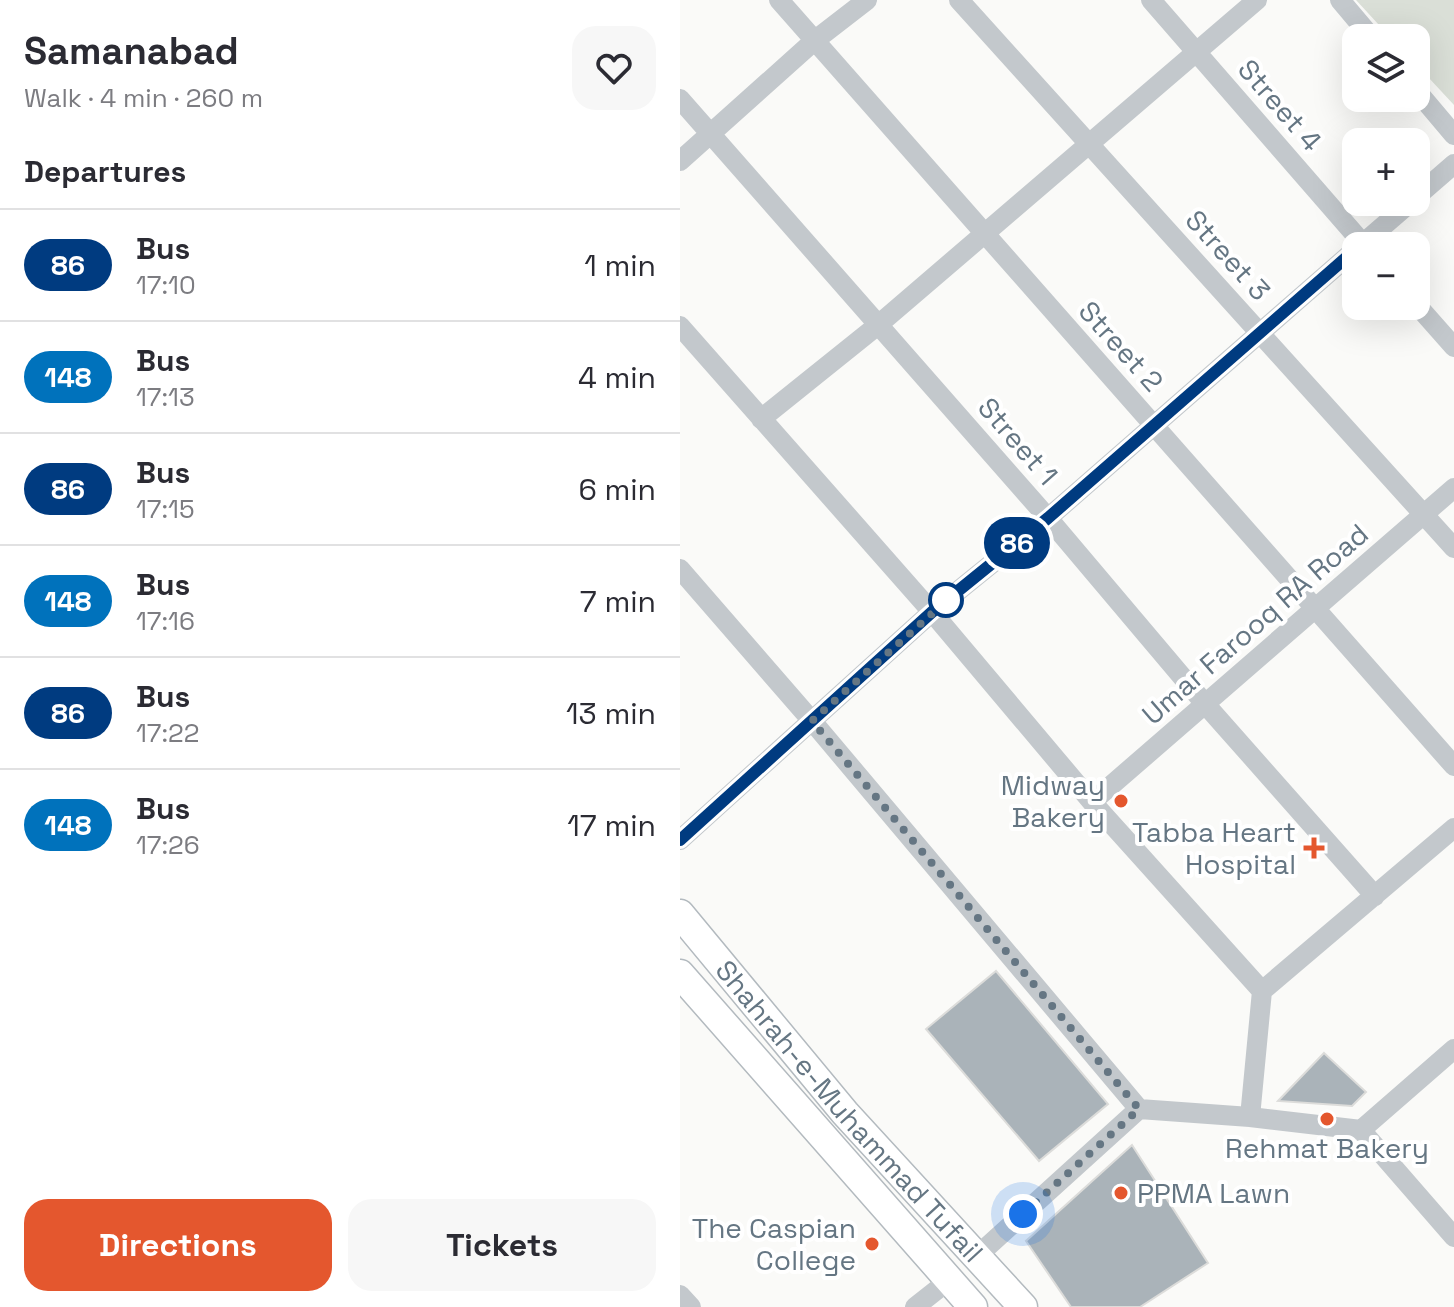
<!DOCTYPE html>
<meta charset="utf-8">
<style>
:root{--surface:#fff;--page:#f7f7f7;--text:#2b2b33;--muted:#7c7c81;--line:#e1e1e2;--accent:#e4572e}
body{margin:0;font-family:"Space Grotesk",sans-serif;background:var(--page);color:var(--text);height:100vh;display:flex;flex-direction:column;font-size:30px;white-space:nowrap}
*{box-sizing:border-box;margin:0}
p{font-size:26px;color:var(--muted)}
.icon{flex:none;width:44px;height:44px;fill:none;stroke:currentColor;stroke-width:2;stroke-linecap:round;stroke-linejoin:round}
.map{position:relative;flex:1;overflow:hidden}
.sheet{display:flex;flex-direction:column;background:var(--surface);width:680px}
.sheet>*{flex:none}
.badge{padding:0 16px;border-radius:26px;font-size:28px;line-height:52px}
.tools{position:absolute;left:662px;top:24px;display:grid;gap:16px}
.tools a{display:grid;place-items:center;width:88px;height:88px;border-radius:16px;background:var(--surface);box-shadow:0 8px 32px #0002;font-size:40px}
.you{position:absolute;width:40px;height:40px;margin:-20px;border:6px solid #fff;border-radius:50%;background:#1a73e8;box-shadow:0 0 0 12px #1a73e833}
.map>.badge{position:absolute;translate:-50% -50%;box-shadow:0 0 0 4px #fff}
h2{padding:0 24px;font-size:30px;line-height:72px}
.round{display:grid;place-items:center;flex:none;width:84px;height:84px;border-radius:24px;background:var(--page)}
.overview{display:flex;align-items:center;justify-content:space-between;height:136px;padding:0 24px}
h1{font-size:38px;font-weight:700;line-height:60px}
.action{display:flex;gap:16px;margin-top:auto;padding:16px 24px}
.action a{flex:1;height:92px;border-radius:24px;background:var(--accent);color:#fff;font-size:32px;font-weight:700;line-height:92px;text-align:center}
.action a+a{background:var(--page);color:var(--text)}
ul{padding:0;list-style:none}
li{display:flex;align-items:center;gap:24px;height:112px;padding:0 24px;border-top:2px solid var(--line)}
li div{flex:1}
li b{display:block;font-size:30px}
li em{font-style:normal}
li .badge{min-width:88px;font-weight:700;text-align:center}
main{display:flex;flex:1;min-height:0}
.map>svg:first-child{display:block}
</style>
<main>
<section class="sheet">
<div class="overview"><div><h1>Samanabad</h1><p>Walk · 4 min · 260 m</p></div><a class="round"><svg class="icon" aria-label="heart" viewBox="0 0 24 24"><path d="M12 20l-8-8c-3-5 5-10 8-4 3-6 11-1 8 4z"/></svg></a></div>
<h2>Departures</h2>
<ul>
<li><span class="badge" style="background:#003b80;color:#fff">86</span><div><b>Bus</b><p>17:10</p></div><em>1 min</em></li>
<li><span class="badge" style="background:#0072bc;color:#fff">148</span><div><b>Bus</b><p>17:13</p></div><em>4 min</em></li>
<li><span class="badge" style="background:#003b80;color:#fff">86</span><div><b>Bus</b><p>17:15</p></div><em>6 min</em></li>
<li><span class="badge" style="background:#0072bc;color:#fff">148</span><div><b>Bus</b><p>17:16</p></div><em>7 min</em></li>
<li><span class="badge" style="background:#003b80;color:#fff">86</span><div><b>Bus</b><p>17:22</p></div><em>13 min</em></li>
<li><span class="badge" style="background:#0072bc;color:#fff">148</span><div><b>Bus</b><p>17:26</p></div><em>17 min</em></li>
</ul>
<div class="action"><a>Directions</a><a>Tickets</a></div>
</section>
<div class="map">
<svg width="774" height="1307" viewBox="0 0 774 1307">
<rect width="100%" height="100%" fill="#fafaf8"/>
<!-- green -->
<path fill="#dadfd7" d="M 676,0 L 774,0 L 774,105 L 736,64 L 736,38 L 711,38 Z"/>
<!-- building -->
<path fill="#aab3b9" stroke="#dcdcda" stroke-width="2" d="M 316,971 L 428,1104 L 359,1161 L 246,1029 Z
M 644,1053 L 686,1092 L 672,1106 L 598,1101 Z
M 452,1145 L 528,1263 L 460,1307 L 391,1307 L 346,1241 Z"/>
<g fill="none" stroke-linecap="round" stroke-linejoin="round">
<defs>
<g id="secondary">
<path id="s1" d="M 0,914 L 165,1113 L 343,1307"/>
<path d="M 0,974 L 293,1307"/>
</g>
</defs>
<!-- secondary casing -->
<use href="#secondary" stroke="#b3babf" stroke-width="31"/>
<!-- minor -->
<path stroke="#c3c8cc" stroke-width="20" d="M 99,0 L 774,766
M 279,0 L 774,548
M 471,0 L 685,246
M 660,0 L 692,38
M 736,90 L 774,135
M 0,99 L 368,518 L 526,705 L 695,896
M 0,161 L 134,41 L 187,0
M 736,197 L 774,164
M 680,246 L 731,202
M 736,304 L 774,347
M 0,326 L 252,612 L 412,802 L 582,991
M 81,419 L 198,325 L 577,0
M 0,569 L 132,721 L 459,1109
M 412,802 L 774,488
M 0,840 L 252,612 L 368,518 L 676,249
M 570,1117 L 582,991 L 774,828
M 681,1130 L 774,1049
M 297,1256 L 459,1109 L 570,1117 L 681,1130 L 774,1237
M 0,1295 L 11,1307
M 235,1307 L 268,1281"/>
<!-- secondary -->
<use href="#secondary" stroke="#fff" stroke-width="28"/>
</g>
<g fill="none" stroke-linecap="round" stroke-linejoin="round">
<defs>
<path id="line" d="M 0,840 L 252,612 L 368,518 L 676,249"/>
</defs>
<!-- line casing -->
<use href="#line" stroke="#fff" stroke-width="18"/>
<!-- line -->
<use href="#line" stroke="#003b80" stroke-width="12"/>
<!-- walk -->
<path stroke="#657683" stroke-width="8" stroke-dasharray="0 14.4" d="M 266,600 L 275,593 L 132,721 L 459,1109 L 343,1214"/>
</g>
<!-- markers -->
<circle fill="#fff" stroke="#003b80" stroke-width="4" cx="266" cy="600" r="16"/>
<g fill="#e4572e" stroke="#fff" stroke-width="3">
<circle cx="441" cy="801" r="8"/>
<path d="M630 836h8v8h8v8h-8v8h-8v-8h-8v-8h8z"/>
<circle cx="647" cy="1119" r="8"/>
<circle cx="441" cy="1193" r="8"/>
<circle cx="192" cy="1244" r="8"/>
</g>
<g text-anchor="middle" stroke-width="8" stroke-linejoin="round" paint-order="stroke">
<!-- street labels -->
<g font-size="28" fill="#657683" stroke="#fff">
<text transform="translate(600 105) rotate(49)" y="10">Street 4</text>
<text transform="translate(548 255) rotate(48)" y="10">Street 3</text>
<text transform="translate(441 346) rotate(48)" y="10">Street 2</text>
<text transform="translate(338 441) rotate(49)" y="10">Street 1</text>
<text transform="translate(575 624) rotate(-41)" y="10">Umar Farooq RA Road</text>
<text dy="10" stroke="none"><textPath href="#s1" startOffset="260">Shahrah-e-Muhammad Tufail</textPath></text>
</g>
<!-- poi labels -->
<g font-size="28" fill="#657683" stroke="#fff" text-anchor="end">
<text x="425" y="795">Midway<tspan x="425" dy="32">Bakery</tspan></text>
<text x="616" y="842">Tabba Heart<tspan x="616" dy="32">Hospital</tspan></text>
<text x="647" y="1158" text-anchor="middle">Rehmat Bakery</text>
<text x="457" y="1203" text-anchor="start">PPMA Lawn</text>
<text x="176" y="1238">The Caspian<tspan x="176" dy="32">College</tspan></text>
</g>
</g>
</svg>
<div class="tools">
<a><svg class="icon" aria-label="layers" viewBox="0 0 24 24"><path d="M12 4l9 5-9 5-9-5zM3 14l9 5 9-5"/></svg></a>
<a>+</a>
<a>−</a>
</div>
<div class="you" style="left:343px;top:1214px"></div>
<b class="badge" style="left:337px;top:543px;background:#003b80;color:#fff">86</b>
</div>
</main>
